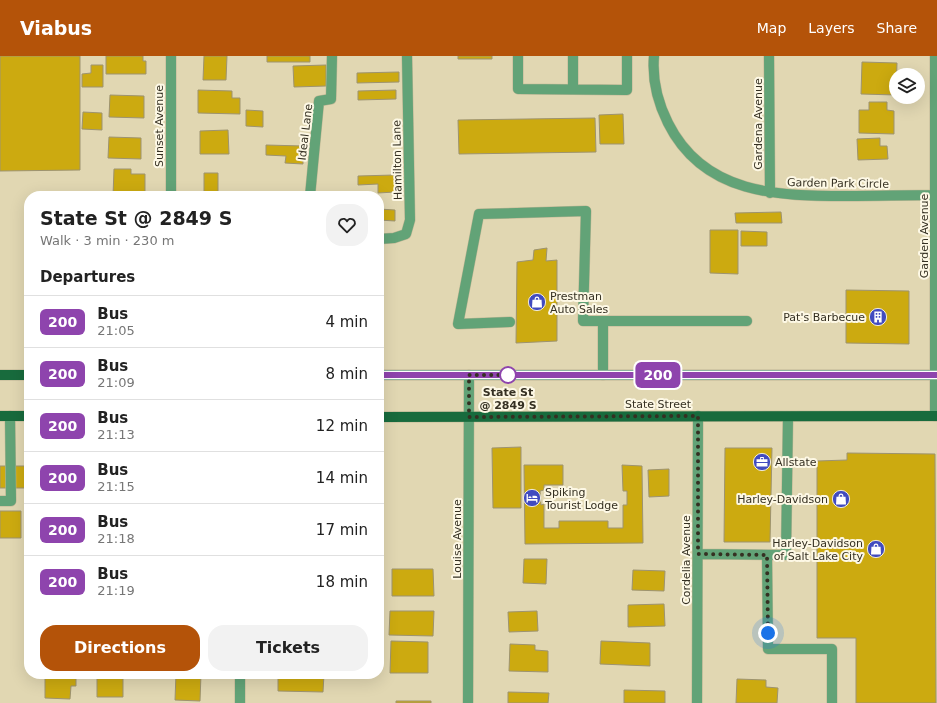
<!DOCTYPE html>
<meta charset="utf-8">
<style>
:root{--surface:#fff;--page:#f2f2f2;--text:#222;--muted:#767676;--line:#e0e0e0;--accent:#b45309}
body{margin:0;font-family:"DejaVu Sans",sans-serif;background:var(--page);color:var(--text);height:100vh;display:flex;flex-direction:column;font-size:15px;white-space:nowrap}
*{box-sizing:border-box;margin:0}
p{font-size:13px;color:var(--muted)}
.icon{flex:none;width:22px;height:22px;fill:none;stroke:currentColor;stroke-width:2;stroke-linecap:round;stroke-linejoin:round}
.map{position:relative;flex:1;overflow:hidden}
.panel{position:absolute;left:24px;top:135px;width:360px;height:488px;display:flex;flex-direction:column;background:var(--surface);border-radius:16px;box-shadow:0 4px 16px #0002}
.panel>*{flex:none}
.badge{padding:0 8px;border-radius:6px;font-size:14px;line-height:26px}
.controls{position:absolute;left:889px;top:12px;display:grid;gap:8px}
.controls a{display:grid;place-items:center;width:36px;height:36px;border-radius:50%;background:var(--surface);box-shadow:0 4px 16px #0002;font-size:20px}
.you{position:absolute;width:20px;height:20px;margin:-10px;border:3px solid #fff;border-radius:50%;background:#1a73e8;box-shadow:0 0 0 6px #1a73e833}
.map>.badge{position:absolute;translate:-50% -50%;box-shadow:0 0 0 2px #fff}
h2{padding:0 16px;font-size:15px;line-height:36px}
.round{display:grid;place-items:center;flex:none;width:42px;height:42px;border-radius:16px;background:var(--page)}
.head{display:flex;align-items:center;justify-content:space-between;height:68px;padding:0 16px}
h1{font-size:19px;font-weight:700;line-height:30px}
.action{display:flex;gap:8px;margin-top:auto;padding:8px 16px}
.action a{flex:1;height:46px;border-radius:16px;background:var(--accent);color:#fff;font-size:16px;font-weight:700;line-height:46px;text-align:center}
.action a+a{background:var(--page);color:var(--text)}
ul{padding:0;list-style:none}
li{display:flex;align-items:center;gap:12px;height:52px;padding:0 16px;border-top:1px solid var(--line)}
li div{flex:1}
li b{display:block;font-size:15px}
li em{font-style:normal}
li .badge{min-width:44px;font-weight:700;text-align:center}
header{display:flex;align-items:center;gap:24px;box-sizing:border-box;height:56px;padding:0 20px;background:var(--accent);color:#fff}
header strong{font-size:19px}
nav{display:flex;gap:22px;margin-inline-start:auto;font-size:14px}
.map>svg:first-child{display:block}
</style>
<header>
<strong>Viabus</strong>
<nav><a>Map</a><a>Layers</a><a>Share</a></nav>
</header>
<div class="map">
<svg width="937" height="647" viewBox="0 0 937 647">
<rect width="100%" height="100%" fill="#e1d7b2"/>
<!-- building -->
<path fill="#ccaa10" stroke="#9d9370" d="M 0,0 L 80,0 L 80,114 L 0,115 Z
M 106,0 L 143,0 L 143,5 L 146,5 L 146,18 L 106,18 Z
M 204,0 L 227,0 L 226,24 L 203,24 Z
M 267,0 L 310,0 L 310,6 L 267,6 Z
M 458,0 L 492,0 L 492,3 L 458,3 Z
M 862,6 L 897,7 L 896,39 L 861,38 Z
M 91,9 L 103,9 L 103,31 L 82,31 L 82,18 L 91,17 Z
M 326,9 L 326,30 L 294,31 L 293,10 Z
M 399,16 L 399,26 L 357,27 L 357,17 Z
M 198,34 L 232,35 L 232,42 L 240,42 L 240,58 L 198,57 Z
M 396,34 L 396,43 L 358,44 L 358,35 Z
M 110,39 L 144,40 L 144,62 L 109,61 Z
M 869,46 L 887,46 L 887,54 L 894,55 L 894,78 L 859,77 L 859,54 L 869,54 Z
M 246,54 L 263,55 L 263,71 L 246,70 Z
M 83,56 L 102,57 L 102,74 L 82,73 Z
M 623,58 L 624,88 L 600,88 L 599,59 Z
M 595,62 L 596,96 L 459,98 L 458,64 Z
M 228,74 L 229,98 L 200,98 L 200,75 Z
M 109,81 L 141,82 L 141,103 L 108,102 Z
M 880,82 L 880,90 L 887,90 L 888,103 L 858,104 L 857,83 Z
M 266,89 L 303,90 L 303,108 L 285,107 L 286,100 L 266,99 Z
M 114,113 L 131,113 L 131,118 L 145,118 L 145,140 L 113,140 Z
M 204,117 L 218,117 L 218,138 L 204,137 Z
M 394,119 L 395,136 L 378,137 L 378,128 L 358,129 L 358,120 Z
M 379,153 L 395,154 L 395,165 L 379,164 Z
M 781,156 L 782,167 L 736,167 L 735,157 Z
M 710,174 L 738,174 L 738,218 L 710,217 Z
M 741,175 L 767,176 L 767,190 L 741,190 Z
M 547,192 L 546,205 L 557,204 L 557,285 L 516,287 L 517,206 L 533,204 L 534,194 Z
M 846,234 L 909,235 L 909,288 L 846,287 Z
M 521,391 L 521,452 L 493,452 L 492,392 Z
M 725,392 L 772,392 L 770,486 L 724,486 Z
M 847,397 L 935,398 L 936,647 L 856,647 L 856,582 L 817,582 L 817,405 L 847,404 Z
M 524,409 L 563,409 L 563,429 L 544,429 L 544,434 L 540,435 L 541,449 L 544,448 L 544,472 L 559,472 L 559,465 L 608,465 L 608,472 L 623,472 L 623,449 L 627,449 L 627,435 L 623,435 L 622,409 L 642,410 L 643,487 L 525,488 Z
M 0,410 L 29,410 L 29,432 L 0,432 Z
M 669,413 L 669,440 L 649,441 L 648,414 Z
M 0,455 L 21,455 L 21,482 L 0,482 Z
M 524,503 L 547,503 L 546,528 L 523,527 Z
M 392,513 L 433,513 L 434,540 L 392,540 Z
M 633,514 L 665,515 L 664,535 L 632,534 Z
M 664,548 L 665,570 L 628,571 L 628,549 Z
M 390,555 L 434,555 L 433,580 L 389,579 Z
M 537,555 L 538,575 L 509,576 L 508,556 Z
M 391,585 L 428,586 L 428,617 L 390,617 Z
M 601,585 L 650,587 L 650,610 L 600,608 Z
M 510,588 L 535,589 L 535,594 L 548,595 L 548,616 L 509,615 Z
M 45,618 L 76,618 L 76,630 L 71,630 L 70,643 L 45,642 Z
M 97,618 L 123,618 L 123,641 L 97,641 Z
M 139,618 L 155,618 L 155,620 L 139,620 Z
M 176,618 L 201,618 L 200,645 L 175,644 Z
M 278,618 L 324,618 L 323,636 L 278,635 Z
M 737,623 L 766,624 L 766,631 L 778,632 L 777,647 L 736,647 Z
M 624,634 L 665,635 L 665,647 L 624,647 Z
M 508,636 L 549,637 L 548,647 L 508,647 Z
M 396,645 L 431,645 L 431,647 L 396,647 Z"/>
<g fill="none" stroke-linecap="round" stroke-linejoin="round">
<defs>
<path id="minor" d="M 518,0 L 518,33 L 627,34 L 627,0
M 654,0 C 652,23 658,47 668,67 C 704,139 778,140 848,140 C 877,140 906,139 936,139
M 769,0 L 770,137
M 573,33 L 573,0
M 171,140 L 171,0
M 310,140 L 319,45 L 331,43 L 332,0
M 379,183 L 394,182 L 406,178 L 410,164 L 407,0
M 603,265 L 603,319
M 510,266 L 458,268 L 479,158 L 586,155 L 583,265 L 747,265
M 935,360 L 935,0
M 0,445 L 11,445 L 10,360
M 698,498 L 786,499 L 788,361
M 767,499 L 768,593 L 832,593 L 832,647
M 240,618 L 240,647
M 468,647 L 469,319
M 697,647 L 698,360"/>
<path id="major" d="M 0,319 L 29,319
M 379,319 L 937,319
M 0,360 L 29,360
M 379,361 L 937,360"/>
</defs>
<!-- minor casing -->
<use href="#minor" stroke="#bfb695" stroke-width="11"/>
<!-- major casing -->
<use href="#major" stroke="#bfb695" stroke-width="11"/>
<!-- minor -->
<use href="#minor" stroke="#62a377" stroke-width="10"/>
<!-- major -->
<use href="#major" stroke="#186b3d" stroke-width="10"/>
</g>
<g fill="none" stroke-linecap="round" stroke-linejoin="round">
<defs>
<path id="line" d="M 379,319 L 937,319"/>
</defs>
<!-- line casing -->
<use href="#line" stroke="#fff" stroke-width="9"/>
<!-- line -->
<use href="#line" stroke="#8e44ad" stroke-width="6"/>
<!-- walk -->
<path stroke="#353022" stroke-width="4" stroke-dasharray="0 7.2" d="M 508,319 L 514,319 L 469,319 L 469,361 L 698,360 L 698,498 L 767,499 L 768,577"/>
</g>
<!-- icons -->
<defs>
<symbol id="shop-disc" viewBox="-11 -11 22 22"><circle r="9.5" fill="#414bbf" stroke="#fdf8e5"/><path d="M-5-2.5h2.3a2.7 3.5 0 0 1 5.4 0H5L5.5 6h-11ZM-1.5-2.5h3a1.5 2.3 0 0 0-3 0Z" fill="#fff"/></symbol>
<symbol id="building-disc" viewBox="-11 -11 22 22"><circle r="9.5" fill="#414bbf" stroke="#fdf8e5"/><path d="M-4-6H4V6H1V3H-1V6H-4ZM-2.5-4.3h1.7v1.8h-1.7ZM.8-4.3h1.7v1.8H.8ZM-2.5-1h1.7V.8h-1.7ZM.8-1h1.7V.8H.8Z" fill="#fff"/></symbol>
<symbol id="office-disc" viewBox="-11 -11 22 22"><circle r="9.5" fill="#414bbf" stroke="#fdf8e5"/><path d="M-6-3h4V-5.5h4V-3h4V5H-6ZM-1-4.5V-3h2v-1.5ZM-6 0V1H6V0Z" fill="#fff"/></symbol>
<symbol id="hotel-disc" viewBox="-11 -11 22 22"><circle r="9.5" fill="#414bbf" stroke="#fdf8e5"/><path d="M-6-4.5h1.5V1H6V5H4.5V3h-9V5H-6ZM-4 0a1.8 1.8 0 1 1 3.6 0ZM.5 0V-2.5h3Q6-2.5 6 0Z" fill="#fff"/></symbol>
</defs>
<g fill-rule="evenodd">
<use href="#shop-disc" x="527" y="236" width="20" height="20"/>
<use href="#building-disc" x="868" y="251" width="20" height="20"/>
<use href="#office-disc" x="752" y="396" width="20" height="20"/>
<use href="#hotel-disc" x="522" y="432" width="20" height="20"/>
<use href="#shop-disc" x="831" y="433" width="20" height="20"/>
<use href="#shop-disc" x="866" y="483" width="20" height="20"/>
</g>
<!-- markers -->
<circle fill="#fff" stroke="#8e44ad" stroke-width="2" cx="508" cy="319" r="8"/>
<g text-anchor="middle" stroke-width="4" stroke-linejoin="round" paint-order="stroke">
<!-- street labels -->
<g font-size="11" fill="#353022" stroke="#fdf8e5">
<text transform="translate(758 68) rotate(-90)" y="4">Gardena Avenue</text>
<text transform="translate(159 70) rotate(-90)" y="4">Sunset Avenue</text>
<text transform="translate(305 76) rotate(-83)" y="4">Ideal Lane</text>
<text transform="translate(397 104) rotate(-91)" y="4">Hamilton Lane</text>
<text transform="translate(838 127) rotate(1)" y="4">Garden Park Circle</text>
<text transform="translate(924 180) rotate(-90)" y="4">Garden Avenue</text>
<text x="658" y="352">State Street</text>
<text transform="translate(457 483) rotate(-90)" y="4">Louise Avenue</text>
<text transform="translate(686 504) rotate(-90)" y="4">Cordelia Avenue</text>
</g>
<!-- poi labels -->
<g font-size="11" fill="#353022" stroke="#fdf8e5" text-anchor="start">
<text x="550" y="244">Prestman<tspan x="550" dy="13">Auto Sales</tspan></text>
<text x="865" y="265" text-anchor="end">Pat's Barbecue</text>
<text x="775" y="410">Allstate</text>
<text x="545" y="440">Spiking<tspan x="545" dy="13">Tourist Lodge</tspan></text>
<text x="828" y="447" text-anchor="end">Harley-Davidson</text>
<text x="863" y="491" text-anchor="end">Harley-Davidson<tspan x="863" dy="13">of Salt Lake City</tspan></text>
</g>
<!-- stop labels -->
<g font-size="11" font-weight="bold" fill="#353022" stroke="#fdf8e5">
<text x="508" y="340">State St<tspan x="508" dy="13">@ 2849 S</tspan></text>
</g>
</g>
</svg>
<div class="controls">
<a><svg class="icon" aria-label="layers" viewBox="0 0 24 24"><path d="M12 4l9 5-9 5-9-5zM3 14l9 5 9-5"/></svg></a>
</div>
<div class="you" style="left:768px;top:577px"></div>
<b class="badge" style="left:658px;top:319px;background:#8e44ad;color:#fff">200</b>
<section class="panel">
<div class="head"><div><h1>State St @ 2849 S</h1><p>Walk · 3 min · 230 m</p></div><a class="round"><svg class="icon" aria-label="heart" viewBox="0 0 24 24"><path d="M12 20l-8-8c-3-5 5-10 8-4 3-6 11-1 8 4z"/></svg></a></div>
<h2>Departures</h2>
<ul>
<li><span class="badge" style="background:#8e44ad;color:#fff">200</span><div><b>Bus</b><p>21:05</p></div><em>4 min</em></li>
<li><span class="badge" style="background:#8e44ad;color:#fff">200</span><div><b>Bus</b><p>21:09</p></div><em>8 min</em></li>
<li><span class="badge" style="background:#8e44ad;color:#fff">200</span><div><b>Bus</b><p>21:13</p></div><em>12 min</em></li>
<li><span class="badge" style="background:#8e44ad;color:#fff">200</span><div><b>Bus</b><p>21:15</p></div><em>14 min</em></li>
<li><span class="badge" style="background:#8e44ad;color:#fff">200</span><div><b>Bus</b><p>21:18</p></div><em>17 min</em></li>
<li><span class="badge" style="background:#8e44ad;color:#fff">200</span><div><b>Bus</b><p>21:19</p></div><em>18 min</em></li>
</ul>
<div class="action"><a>Directions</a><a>Tickets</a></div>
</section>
</div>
